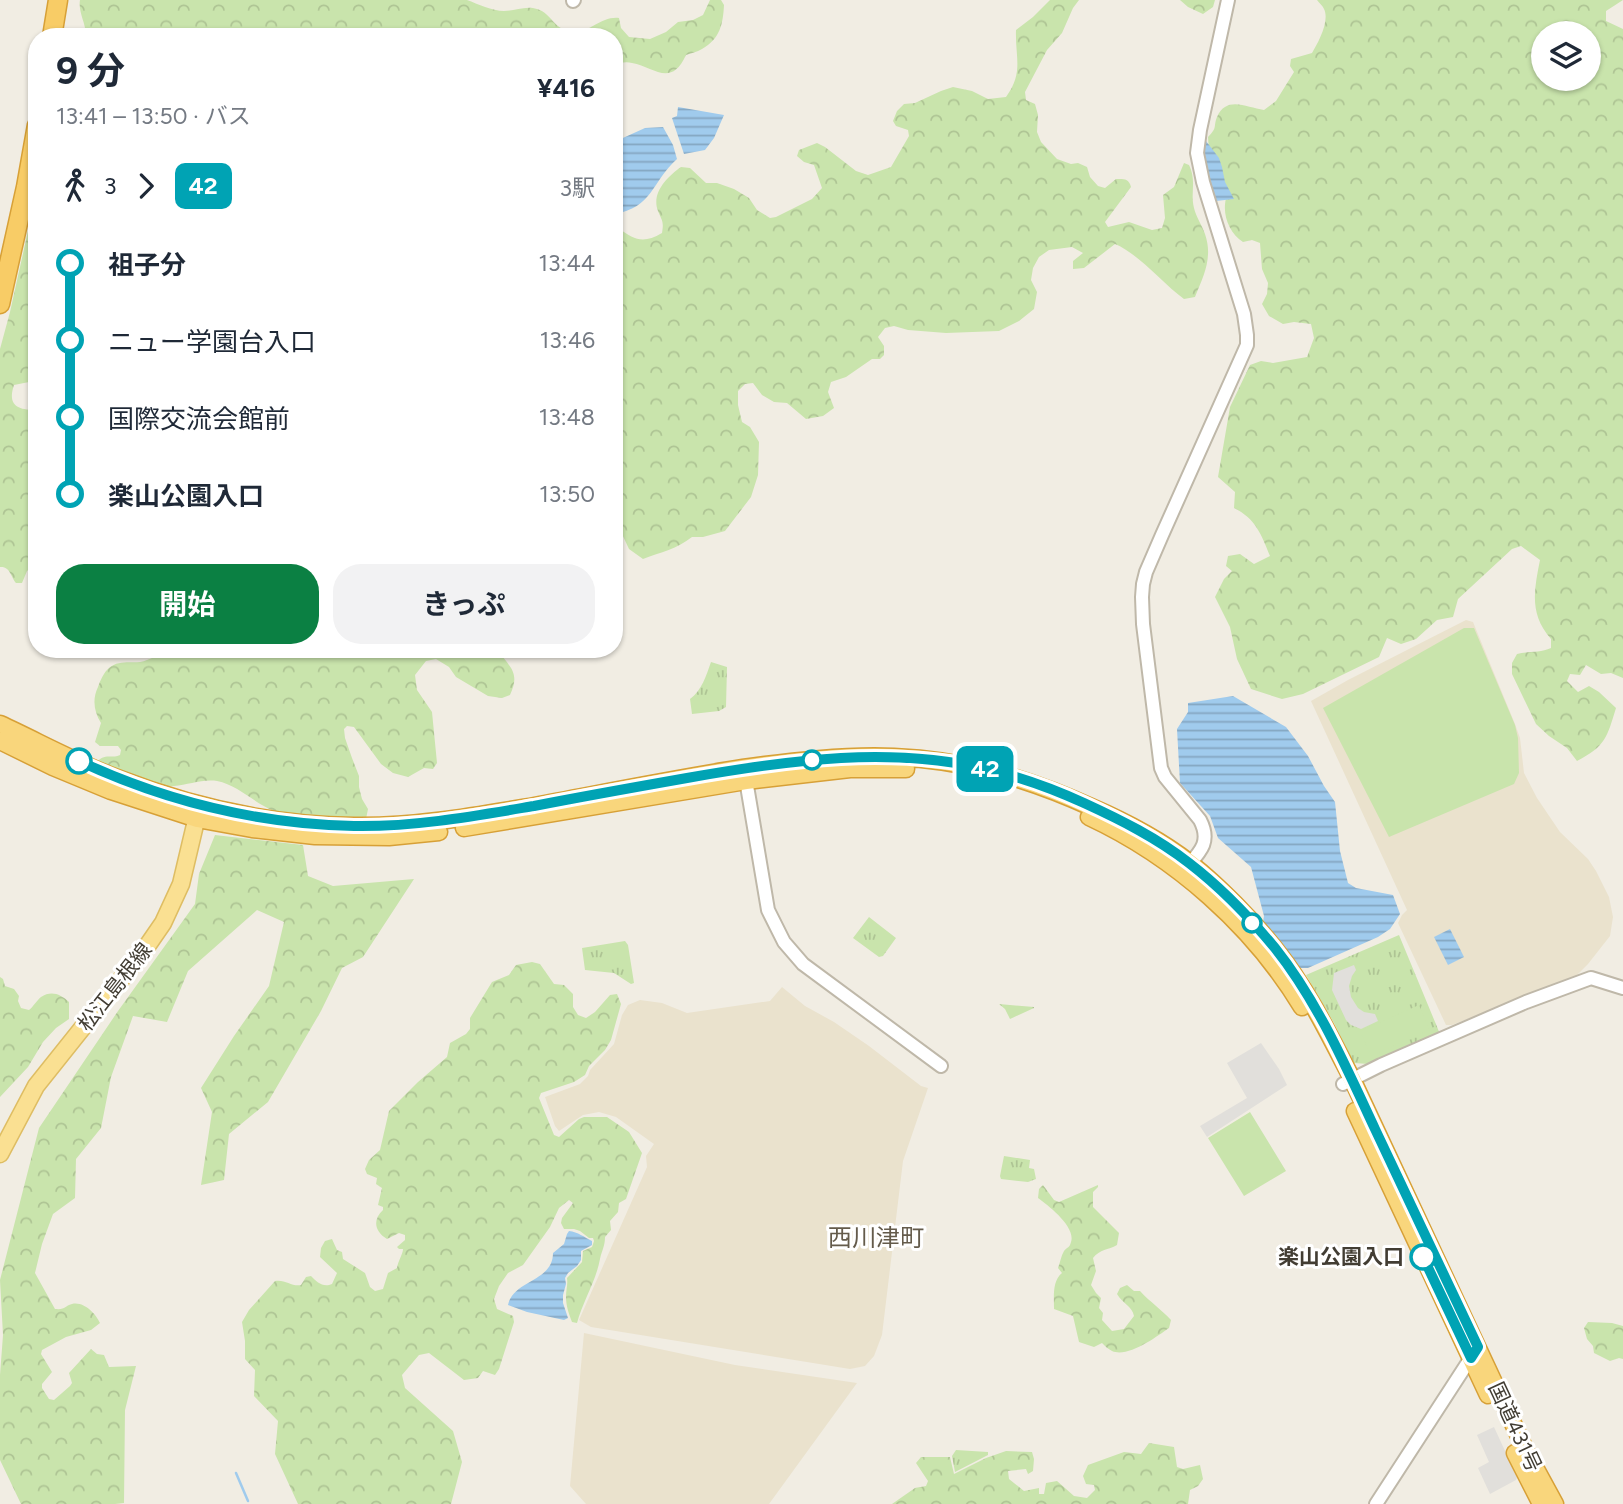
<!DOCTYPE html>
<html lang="ja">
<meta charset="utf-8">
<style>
:root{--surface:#fff;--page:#f2f2f3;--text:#1f2937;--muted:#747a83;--accent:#0b8043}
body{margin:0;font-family:Figtree,"Noto Sans JP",sans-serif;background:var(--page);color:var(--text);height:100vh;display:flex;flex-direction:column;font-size:26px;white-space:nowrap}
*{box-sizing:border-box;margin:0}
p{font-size:23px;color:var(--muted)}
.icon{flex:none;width:38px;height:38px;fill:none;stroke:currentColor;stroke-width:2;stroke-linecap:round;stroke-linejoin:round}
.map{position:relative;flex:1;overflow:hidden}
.sheet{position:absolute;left:28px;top:28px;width:595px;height:630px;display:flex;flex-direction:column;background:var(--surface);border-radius:28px;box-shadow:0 2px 5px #0004}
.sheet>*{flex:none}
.badge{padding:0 14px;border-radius:10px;font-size:24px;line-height:46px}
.controls{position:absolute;left:1531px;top:21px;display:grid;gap:14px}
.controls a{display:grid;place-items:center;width:70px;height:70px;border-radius:50%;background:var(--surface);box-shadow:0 2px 5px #0004;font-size:35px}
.map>.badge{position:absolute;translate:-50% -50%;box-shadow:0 0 0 4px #fff}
.legs{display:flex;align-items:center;gap:10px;height:77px;padding:0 28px;font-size:23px}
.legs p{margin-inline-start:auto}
.headline{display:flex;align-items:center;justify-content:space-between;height:119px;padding:0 28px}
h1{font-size:38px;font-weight:700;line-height:52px}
.primary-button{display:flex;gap:14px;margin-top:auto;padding:14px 28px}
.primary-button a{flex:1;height:80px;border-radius:28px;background:var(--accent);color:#fff;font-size:28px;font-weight:700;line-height:80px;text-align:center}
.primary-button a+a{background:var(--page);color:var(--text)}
ul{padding:0 28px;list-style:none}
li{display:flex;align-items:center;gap:24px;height:77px;font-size:26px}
li i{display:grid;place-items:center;width:10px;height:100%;margin:0 9px;background:currentColor}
li i::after{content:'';width:18px;height:18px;margin:-9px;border:5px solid;border-radius:50%;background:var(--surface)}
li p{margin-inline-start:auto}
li:first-child i{background:linear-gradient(#0000 50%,currentColor 0)}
li:last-child i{background:linear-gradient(currentColor 50%,#0000 0)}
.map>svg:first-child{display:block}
</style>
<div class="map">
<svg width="1623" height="1504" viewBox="0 0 1623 1504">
<defs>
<pattern id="grass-tufts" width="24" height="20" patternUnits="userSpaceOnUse" patternTransform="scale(1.75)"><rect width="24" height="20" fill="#c9e4ac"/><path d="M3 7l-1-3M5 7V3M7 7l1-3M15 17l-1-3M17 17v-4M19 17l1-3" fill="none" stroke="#aec494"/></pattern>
<pattern id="forest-crowns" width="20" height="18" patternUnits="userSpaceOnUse" patternTransform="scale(1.75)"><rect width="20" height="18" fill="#c9e4ac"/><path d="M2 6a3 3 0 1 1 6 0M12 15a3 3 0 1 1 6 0" fill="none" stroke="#aec494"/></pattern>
<pattern id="water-rules" width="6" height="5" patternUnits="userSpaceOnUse" patternTransform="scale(1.75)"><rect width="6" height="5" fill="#a0cbed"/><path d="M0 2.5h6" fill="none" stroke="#84a6c1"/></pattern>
</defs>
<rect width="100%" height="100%" fill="#f1ede3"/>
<!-- education -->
<path fill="#eae2cd" d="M 1466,620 L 1473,622 L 1515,724 L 1520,738 L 1524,773 L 1537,798 L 1560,832 L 1588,859 L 1596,871 L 1609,897 L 1613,917 L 1610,936 L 1588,964 L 1575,977 L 1452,1025 L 1446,1025 L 1398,923 L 1402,915 L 1407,910 L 1311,701 L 1348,680 Z
M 782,987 L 805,1006 L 834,1022 L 869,1046 L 921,1086 L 928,1088 L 903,1161 L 882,1335 L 874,1356 L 865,1366 L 850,1369 L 591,1327 L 579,1320 L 647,1167 L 646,1156 L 654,1144 L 616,1117 L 599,1112 L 583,1115 L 559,1131 L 555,1126 L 545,1097 L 580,1084 L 588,1076 L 590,1070 L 614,1044 L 622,1015 L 628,1005 L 640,1000 L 662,1003 L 687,1013 L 770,1001 Z
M 584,1333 L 735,1365 L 857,1383 L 769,1504 L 586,1504 L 570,1486 Z"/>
<!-- grass -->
<path fill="url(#grass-tufts)" d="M 711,662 L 727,667 L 726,707 L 719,711 L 692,714 L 690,699 C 702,690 706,676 711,662 Z
M 869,917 L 896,938 L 883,956 L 879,957 L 853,938 Z
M 1399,935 L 1440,1034 L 1368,1064 L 1354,1063 L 1334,1023 L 1306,975 Z
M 625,941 L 628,945 L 634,983 L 631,984 L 614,973 L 585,970 L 582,948 Z
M 999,1004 L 1034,1007 L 1034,1008 L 1010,1019 L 1005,1009 Z
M 1004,1156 L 1030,1160 L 1029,1168 L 1034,1169 L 1036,1179 L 1028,1182 L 1001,1179 L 1000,1176 Z
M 956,1450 L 988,1452 L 988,1455 L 955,1472 L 952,1456 Z"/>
<!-- forest -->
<path fill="url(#forest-crowns)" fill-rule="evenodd" d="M 80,0 L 467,0 C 478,4 492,11 504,11 C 515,11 526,5 537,9 C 553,14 553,30 573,32 C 590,33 601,16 619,18 L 621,28 L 629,37 L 650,39 L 666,32 L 678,22 L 693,20 L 703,15 L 710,0 L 721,0 L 724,5 C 723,24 720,39 702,49 C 697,52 691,53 686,55 C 671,88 654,67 632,63 C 626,61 620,63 614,64 L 614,37 L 80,37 L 86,34 C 85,22 78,11 80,0 Z
M 1050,0 L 1079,0 L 1073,8 L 1062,33 L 1047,50 L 1025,92 L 1026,100 L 1035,104 L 1038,115 L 1037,132 L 1041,142 L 1057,159 L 1071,164 L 1078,163 L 1087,167 L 1090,177 L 1098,186 L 1105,188 L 1116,179 C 1123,179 1129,178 1131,187 L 1105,222 L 1108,227 L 1129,222 L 1152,230 L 1162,228 L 1165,218 L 1163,195 L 1174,187 L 1184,163 L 1189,165 C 1197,182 1190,192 1194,208 C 1196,217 1202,225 1205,234 C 1213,257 1204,275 1195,297 L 1184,299 C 1162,283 1139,254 1115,244 L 1084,268 L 1073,269 L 1073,261 L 1083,253 L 1072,247 L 1049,250 L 1039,257 L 1033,268 L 1031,280 L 1037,292 L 1034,309 L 1019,321 L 999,331 L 946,333 L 908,330 L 894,326 L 885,328 L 878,337 L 884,346 L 884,355 L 880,359 L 872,359 L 846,377 L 831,382 L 828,392 L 834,408 L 823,416 L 806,419 L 787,403 L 774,402 L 762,395 L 753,383 L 745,384 L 738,391 L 738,405 L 742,422 L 750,427 L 759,442 L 758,475 L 751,497 L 725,531 L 703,537 L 692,537 C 677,549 661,552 643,559 L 629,549 L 614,517 L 614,229 L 618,228 C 635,240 643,244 662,233 C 664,221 662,221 658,211 C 651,193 667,177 681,167 L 690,168 L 706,183 L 717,183 L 734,189 L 749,198 L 757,210 L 770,218 L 776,217 L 812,199 L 822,188 L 814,165 L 804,162 L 797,156 L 799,150 L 817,143 L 825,147 L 856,171 L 868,175 L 891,167 L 909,136 L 908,130 L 896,126 L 893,121 L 897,111 L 904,104 L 915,103 L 941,91 L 953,87 L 972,91 L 988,99 L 1006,97 C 1024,72 1015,58 1016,30 L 1033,17 Z
M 1180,0 L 1215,0 L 1213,7 L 1203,14 L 1188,7 Z
M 1317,0 L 1623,0 L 1606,11 L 1606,21 L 1623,29 L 1623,678 L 1611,673 L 1601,674 L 1586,665 L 1580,675 L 1570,674 L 1567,681 L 1578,692 L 1589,686 L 1599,692 L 1616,708 C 1607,737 1606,746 1577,761 L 1567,748 L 1549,736 L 1536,724 L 1512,674 L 1512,663 L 1517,654 C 1529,651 1540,653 1551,648 L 1551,639 C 1529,614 1534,590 1540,560 L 1521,546 L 1512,549 L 1458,599 L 1453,617 L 1437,620 L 1416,639 L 1401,644 L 1387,638 L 1379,657 L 1303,694 L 1282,699 L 1251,689 L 1237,659 L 1230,627 L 1215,597 L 1224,579 L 1232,571 L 1226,566 L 1228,556 L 1240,554 L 1254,564 L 1270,556 C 1261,534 1256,519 1234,508 L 1235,492 L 1218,477 L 1230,407 L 1250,365 L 1261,361 L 1273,363 L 1307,357 L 1314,338 L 1311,324 L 1294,322 L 1283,324 L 1269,316 L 1262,304 L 1267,294 L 1268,283 L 1262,269 L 1260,243 L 1252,240 L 1243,242 C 1228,232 1221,212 1227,195 L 1209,151 L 1208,137 C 1218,127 1213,127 1217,117 C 1227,95 1247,108 1264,110 L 1276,101 L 1294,72 L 1290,66 L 1291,59 L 1312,53 C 1318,43 1330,21 1324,9 C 1323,6 1319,3 1317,0 ZM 1544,33 L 1589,33 L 1589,79 L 1544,79 Z
M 37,183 L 37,301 L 32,326 L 32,336 L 37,339 L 37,378 L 34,381 L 14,385 C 7,406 18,410 37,410 L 37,563 L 27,571 L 22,583 L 16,583 C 11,577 10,566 0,567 L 0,349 L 10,312 L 34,204 Z
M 164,649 L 497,649 C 509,667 521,672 510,695 L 502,698 L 488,696 L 456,677 L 449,667 L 436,659 L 426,661 L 415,675 L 417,690 L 432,712 L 437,763 L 433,769 L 424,768 L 408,777 L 393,773 L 381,764 L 354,727 L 347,726 L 344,729 L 345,738 L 352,758 L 359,776 L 359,787 L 362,799 L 368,809 L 366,819 C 336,818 302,822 274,811 C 254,803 238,785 217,781 C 202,779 188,785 174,786 C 146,789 122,773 97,762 C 105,753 111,759 120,755 L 121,750 L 118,746 L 100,746 L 95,742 L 101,723 C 94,712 92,699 98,687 C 100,681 104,672 109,668 C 118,660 130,663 140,662 C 150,660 157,656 164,649 Z
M 215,835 L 303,845 L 308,876 L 333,886 L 414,879 L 363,957 L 342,968 L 321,1011 L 268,1102 L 229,1134 L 224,1180 L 201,1185 L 212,1112 L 201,1088 L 234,1036 L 269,986 L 284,922 L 257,910 L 188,971 L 167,1022 L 133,1016 L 111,1077 L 101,1128 L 76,1159 L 75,1198 L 53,1214 L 42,1244 L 35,1273 L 55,1309 C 66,1310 64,1306 72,1304 C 84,1301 96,1314 100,1323 L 91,1330 L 66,1337 L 42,1350 L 41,1354 L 52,1372 L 42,1384 L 42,1388 L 49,1399 L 54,1400 L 70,1386 L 72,1383 L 69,1373 L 91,1349 L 97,1354 L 104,1355 L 109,1367 L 136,1366 L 125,1410 L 124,1503 L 115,1504 L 21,1504 L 0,1460 L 0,1375 L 3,1335 L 0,1280 L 39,1128 L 118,1011 L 195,904 L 199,874 Z
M 532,962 L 540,964 L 554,984 L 564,985 L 573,994 L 573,1007 L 578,1015 L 586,1018 L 595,1012 L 610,995 L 617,994 L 621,1004 L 611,1040 L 605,1050 L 589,1066 L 585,1075 L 574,1082 L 541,1093 L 539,1098 L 554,1135 L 559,1137 L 579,1119 L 584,1117 L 607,1117 L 629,1132 L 642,1153 L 626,1199 L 619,1203 L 618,1212 L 610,1221 L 611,1230 L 605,1237 C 605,1246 602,1250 600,1259 C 596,1281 583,1301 577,1323 L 572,1322 C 569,1314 566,1306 566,1297 C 566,1289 568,1285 567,1278 L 582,1262 L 583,1251 L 592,1247 L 594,1241 L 593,1238 L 589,1238 L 580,1231 L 574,1229 L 564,1229 L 561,1223 L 562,1218 L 573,1203 L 569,1200 L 559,1208 L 550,1227 L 523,1265 L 508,1273 L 499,1286 L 494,1299 L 497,1309 L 513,1316 L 514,1322 L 499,1369 L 495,1375 L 483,1371 L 478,1378 L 464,1380 L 429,1353 L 419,1355 L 402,1375 L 405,1388 L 453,1431 L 462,1462 L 451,1504 L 298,1504 L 275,1454 L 278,1421 L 254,1396 L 255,1370 L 245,1359 L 245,1341 L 242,1322 L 249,1310 L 275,1281 C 285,1279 292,1287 301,1285 L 306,1277 L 311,1276 C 317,1282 323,1288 332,1284 L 337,1273 L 320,1257 L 321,1248 L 325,1241 L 332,1239 L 337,1250 L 342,1252 L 343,1259 L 365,1273 L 370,1287 L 375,1291 L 383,1289 L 388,1273 L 397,1268 C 398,1261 403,1254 403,1249 L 399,1249 L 397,1247 L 405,1240 L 405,1235 L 399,1233 L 387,1239 C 375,1232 372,1220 383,1210 L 383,1207 L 378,1205 L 382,1188 L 376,1184 L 377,1178 L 367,1174 L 365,1169 L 369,1160 L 380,1150 L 389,1111 L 418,1082 L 447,1057 L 450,1043 L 466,1034 L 470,1029 L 470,1018 L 492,982 L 509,975 L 516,965 Z
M 0,977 L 3,979 L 5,986 L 14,989 L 19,996 L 18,1001 L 21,1008 L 29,1010 C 33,1007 37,1000 41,997 C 51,990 61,994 69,1002 L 69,1019 L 56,1028 L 43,1042 L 28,1067 L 0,1097 Z
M 1043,1185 L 1054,1200 L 1059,1202 L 1098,1185 L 1098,1187 L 1093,1192 L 1093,1207 L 1119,1233 L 1117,1245 C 1108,1250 1100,1249 1093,1258 L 1096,1271 L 1091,1285 L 1096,1293 L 1101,1298 L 1099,1308 L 1103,1313 L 1102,1320 L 1112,1331 L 1124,1329 L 1134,1316 C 1132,1306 1123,1304 1117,1294 L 1120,1288 L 1127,1285 L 1134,1291 L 1140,1291 C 1150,1302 1161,1309 1171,1320 L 1169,1328 C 1156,1337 1128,1358 1112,1351 C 1108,1349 1105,1346 1102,1343 L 1094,1347 L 1079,1342 L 1073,1316 L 1054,1309 C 1054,1297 1052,1281 1062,1273 L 1058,1268 C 1060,1263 1061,1256 1064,1251 C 1068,1246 1069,1249 1071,1242 C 1076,1227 1049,1206 1038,1198 L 1039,1189 Z
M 1588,1322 L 1612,1323 L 1623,1326 L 1623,1359 L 1619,1358 L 1610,1361 L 1594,1353 L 1593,1346 L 1587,1339 L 1584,1328 Z
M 1149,1443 L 1174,1447 L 1177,1467 L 1183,1469 L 1200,1465 L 1203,1479 L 1198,1486 L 1190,1490 L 1188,1504 L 892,1504 L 915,1488 L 926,1486 L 928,1481 L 916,1463 L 921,1457 L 950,1457 L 954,1474 L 986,1458 L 1006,1451 L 1032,1452 L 1034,1459 L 1033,1471 L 1028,1474 L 1026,1469 L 1008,1471 L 1009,1479 L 1024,1491 L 1039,1488 L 1039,1494 L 1044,1494 L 1046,1483 L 1057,1481 L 1074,1496 L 1087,1498 L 1095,1490 L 1094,1485 L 1086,1484 L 1083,1476 L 1088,1465 L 1124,1452 L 1141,1454 Z"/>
<!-- pitch -->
<path fill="#c9e4ac" d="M 1464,628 L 1474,628 L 1515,725 L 1518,738 L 1519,773 L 1514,784 L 1389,837 L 1323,708 Z
M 1419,1005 L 1429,1030 L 1371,1056 L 1360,1031 Z
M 1250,1112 L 1286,1171 L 1244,1196 L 1208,1138 Z"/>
<!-- parking -->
<path fill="#e1dfdb" d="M 1354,965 L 1356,970 L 1352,976 L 1349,986 L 1351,997 L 1358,1008 L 1364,1012 L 1375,1014 L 1378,1021 L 1361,1029 L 1351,1025 L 1346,1020 L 1332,990 L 1334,973 Z
M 1261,1043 L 1279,1069 L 1287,1085 L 1207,1137 L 1200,1126 L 1247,1098 L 1227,1063 Z
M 1494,1427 L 1517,1477 L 1516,1480 L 1490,1494 L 1478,1468 L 1489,1462 L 1477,1435 Z"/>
<!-- water -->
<path fill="url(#water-rules)" d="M 678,107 L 724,115 L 714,138 L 705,150 L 684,154 L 672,118 L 677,116 Z
M 663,127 L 673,145 L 677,159 C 652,181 653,208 614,214 L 614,142 L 645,128 Z
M 1206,141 L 1219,158 L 1222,167 L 1225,182 L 1234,199 L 1216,201 C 1209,181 1201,161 1206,141 Z
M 1233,696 L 1286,727 L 1308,756 L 1324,786 L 1335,802 L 1340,851 L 1348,883 L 1356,888 L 1393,895 L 1400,914 L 1390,929 L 1378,937 L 1308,968 L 1299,968 L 1263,922 L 1264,916 L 1251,867 L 1218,838 L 1210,816 L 1180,783 L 1177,729 L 1188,712 L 1188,703 Z
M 1450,929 L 1464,957 L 1448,965 L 1434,937 Z
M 569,1231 C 578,1232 584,1237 592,1241 L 592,1245 L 581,1251 L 581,1260 L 577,1266 L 568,1273 L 565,1278 L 566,1284 L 563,1295 L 563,1303 L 568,1318 L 564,1320 L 527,1312 L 508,1305 C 513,1280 553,1282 553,1253 L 564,1244 L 567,1234 Z"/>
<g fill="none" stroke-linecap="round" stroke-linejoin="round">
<!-- stream -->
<path stroke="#a0cbed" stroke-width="2.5" d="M 236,1473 L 248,1501"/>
<defs>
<path id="tertiary" d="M 573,1 L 574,0
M 745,774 L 768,910 L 784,942 L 803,964 L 941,1066
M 1184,870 C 1199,853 1212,843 1200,820 L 1165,777 L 1161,768 L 1143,624 L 1142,597 L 1143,584 L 1146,572 L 1162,535 L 1247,345 L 1247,335 L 1244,314 L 1203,182 L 1197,153 L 1200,130 L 1228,0
M 1343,1084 L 1381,1065 L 1526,1002 L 1591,978 L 1623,988
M 1376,1504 L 1474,1353"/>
<path id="primary" d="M 0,1154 L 36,1086 L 143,952 L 163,923 L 181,884 L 199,808"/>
<path id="trunk" d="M 0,724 C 39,742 77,763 117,778 C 192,807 273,825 354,826 C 414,827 475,816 534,806 C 604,793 673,779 743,768 C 793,761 844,755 894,757 C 965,760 1027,778 1091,807 C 1126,822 1160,840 1190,863 C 1219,886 1252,920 1275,949 C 1307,989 1329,1034 1352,1079 L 1525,1449 L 1555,1504
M 0,741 L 53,767 L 111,791 L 197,819 L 252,829 L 315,836 L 389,837 L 439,832
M 1089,817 C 1175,857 1253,926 1302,1007
M 464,828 L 746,781 L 850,769 L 906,769
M 1355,1111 L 1488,1395
M 1515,1453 L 1541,1504"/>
<path id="motorway" d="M 52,37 L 58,0
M 0,304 L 26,187 L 37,125"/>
</defs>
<!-- tertiary casing -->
<use href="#tertiary" stroke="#bfb8a9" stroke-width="16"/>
<!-- primary casing -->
<use href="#primary" stroke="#debd63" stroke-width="19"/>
<!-- trunk casing -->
<use href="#trunk" stroke="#d7a037" stroke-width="19"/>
<!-- motorway casing -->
<use href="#motorway" stroke="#d7a037" stroke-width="21"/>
<!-- tertiary -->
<use href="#tertiary" stroke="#fff" stroke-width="12"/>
<!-- primary -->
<use href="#primary" stroke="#fae092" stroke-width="16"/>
<!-- trunk -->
<use href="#trunk" stroke="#f9d67c" stroke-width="16"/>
<!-- motorway -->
<use href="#motorway" stroke="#f8cc66" stroke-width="18"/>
</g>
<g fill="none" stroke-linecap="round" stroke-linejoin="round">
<defs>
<path id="line-1" d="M 79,761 C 165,801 259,824 354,826 C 415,827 475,816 534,806 C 585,796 636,787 687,778 C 789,760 893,745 995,771 C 1026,779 1056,790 1084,803 C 1121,820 1157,838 1189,863 C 1219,886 1251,919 1275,948 C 1318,1002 1346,1067 1375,1129 C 1410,1202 1444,1275 1478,1347 L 1471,1358 L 1423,1257"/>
</defs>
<!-- line-1 casing -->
<use href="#line-1" stroke="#fff" stroke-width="16"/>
<!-- line-1 -->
<use href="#line-1" stroke="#00a3b4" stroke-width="10"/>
</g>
<!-- markers -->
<g fill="#fff" stroke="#00a3b4" stroke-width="3.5">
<circle cx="812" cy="760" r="9"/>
<circle cx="79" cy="761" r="12"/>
<circle cx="1252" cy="923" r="9"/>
<circle cx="1423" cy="1257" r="12"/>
</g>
<g text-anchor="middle" stroke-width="6" stroke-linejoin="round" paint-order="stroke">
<!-- street labels -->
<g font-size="21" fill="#423d33" stroke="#fff">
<text transform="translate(115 987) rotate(-52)" y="7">松江島根線</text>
<text transform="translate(1515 1427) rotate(65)" y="7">国道431号</text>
</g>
<!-- stop labels -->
<g font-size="21" font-weight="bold" fill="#423d33" stroke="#fff" text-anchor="end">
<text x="1404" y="1264">楽山公園入口</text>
</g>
<!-- quarter labels -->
<g font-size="24" fill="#645b4b" stroke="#fff">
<text x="876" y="1246">西川津町</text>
</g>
</g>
</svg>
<div class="controls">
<a><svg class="icon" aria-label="layers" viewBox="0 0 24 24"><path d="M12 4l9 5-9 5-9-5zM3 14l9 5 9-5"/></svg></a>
</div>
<b class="badge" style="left:985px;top:769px;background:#00a3b4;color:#fff">42</b>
<section class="sheet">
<div class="headline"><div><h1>9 分</h1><p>13:41 – 13:50 · バス</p></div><b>¥416</b></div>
<div class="legs"><svg class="icon" aria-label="walk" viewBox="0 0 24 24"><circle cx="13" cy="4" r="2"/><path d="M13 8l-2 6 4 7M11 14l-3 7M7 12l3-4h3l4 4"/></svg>3<svg class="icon" aria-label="forward" viewBox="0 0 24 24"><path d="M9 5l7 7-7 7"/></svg><b class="badge" style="background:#00a3b4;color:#fff">42</b><p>3駅</p></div>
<ul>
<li><i style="color:#00a3b4"></i><b>祖子分</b><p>13:44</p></li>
<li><i style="color:#00a3b4"></i><span>ニュー学園台入口</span><p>13:46</p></li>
<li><i style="color:#00a3b4"></i><span>国際交流会館前</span><p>13:48</p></li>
<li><i style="color:#00a3b4"></i><b>楽山公園入口</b><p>13:50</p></li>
</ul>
<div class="primary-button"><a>開始</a><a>きっぷ</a></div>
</section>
</div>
